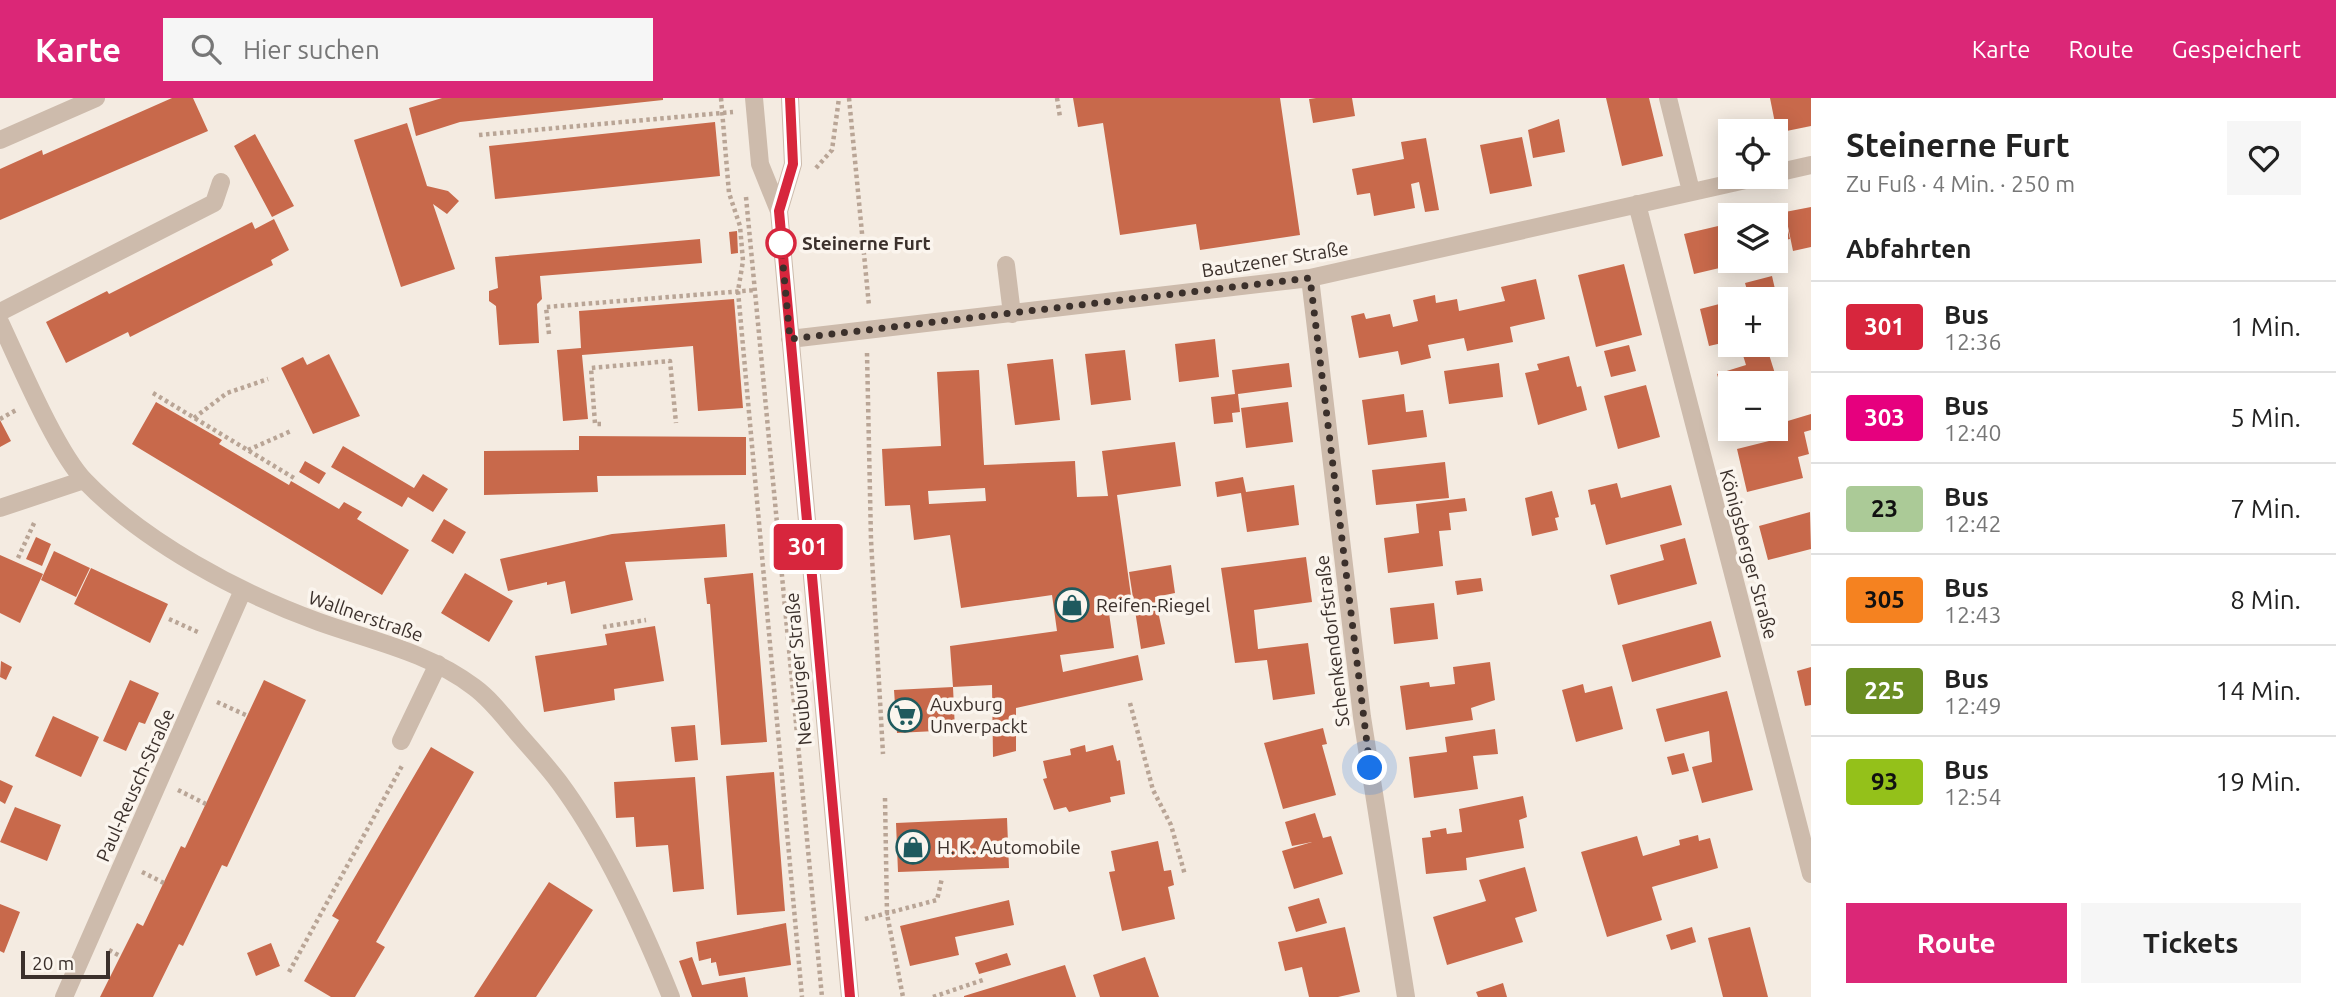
<!DOCTYPE html>
<html lang="de">
<meta charset="utf-8">
<style>
:root{--surface:#fff;--page:#f6f6f6;--text:#222;--muted:#767676;--line:#e0e0e0;--accent:#db2777}
body{margin:0;font-family:Ubuntu,sans-serif;background:var(--page);color:var(--text);height:100vh;display:flex;flex-direction:column;font-size:26px;white-space:nowrap}
*{box-sizing:border-box;margin:0}
p{font-size:23px;color:var(--muted)}
.icon{flex:none;width:38px;height:38px;fill:none;stroke:currentColor;stroke-width:2;stroke-linecap:round;stroke-linejoin:round}
.map{position:relative;flex:1;overflow:hidden}
.panel{display:flex;flex-direction:column;background:var(--surface);width:525px}
.panel>*{flex:none}
.badge{padding:0 14px;border-radius:5px;font-size:24px;line-height:46px}
.buttons{position:absolute;left:1718px;top:21px;display:grid;gap:14px}
.buttons a{display:grid;place-items:center;width:70px;height:70px;border-radius:0px;background:var(--surface);box-shadow:0 4px 18px #0003;font-size:35px}
.scale{position:absolute;left:21px;bottom:18px;width:89px;box-sizing:border-box;padding-left:7px;border:4px solid #3b302b;border-top:0;font-size:19px;line-height:24px;white-space:nowrap;color:#3b302b;-webkit-text-stroke:5px #fbf5ee;paint-order:stroke}
.you{position:absolute;width:35px;height:35px;margin:-18px;border:5px solid #fff;border-radius:50%;background:#1a73e8;box-shadow:0 0 0 10px #1a73e833}
.map>.badge{position:absolute;translate:-50% -50%;box-shadow:0 0 0 4px #fff}
h2{padding:0 35px;font-size:26px;line-height:63px}
.round{display:grid;place-items:center;flex:none;width:74px;height:74px;border-radius:0px;background:var(--page)}
.overview{display:flex;align-items:center;justify-content:space-between;height:119px;padding:0 35px}
h1{font-size:33px;font-weight:700;line-height:52px}
.cta{display:flex;gap:14px;margin-top:auto;padding:14px 35px}
.cta a{flex:1;height:80px;border-radius:0px;background:var(--accent);color:#fff;font-size:28px;font-weight:700;line-height:80px;text-align:center}
.cta a+a{background:var(--page);color:var(--text)}
ul{padding:0;list-style:none}
li{display:flex;align-items:center;gap:21px;height:91px;padding:0 35px;border-top:2px solid var(--line)}
li div{flex:1}
li b{display:block;font-size:26px}
li em{font-style:normal}
li .badge{min-width:77px;font-weight:700;text-align:center}
header{display:flex;align-items:center;gap:42px;box-sizing:border-box;height:98px;padding:0 35px;background:var(--accent);color:#fff}
header strong{font-size:33px}
nav{display:flex;gap:38px;margin-inline-start:auto;font-size:24px}
.search{width:490px;height:63px;background:var(--page);display:flex;align-items:center;gap:18px;box-sizing:border-box;padding:0 24px;border-radius:0px;color:var(--muted);font-size:26px}
main{display:flex;flex:1;min-height:0}
.map>svg:first-child{display:block}
</style>
<header>
<strong>Karte</strong>
<div class="search"><svg class="icon" aria-label="search" viewBox="0 0 24 24"><circle cx="10" cy="10" r="6"/><path d="M15 15l6 6"/></svg>Hier suchen</div>
<nav><a>Karte</a><a>Route</a><a>Gespeichert</a></nav>
</header>
<main>
<div class="map">
<svg width="1811" height="899" viewBox="0 0 1811 899">
<rect width="100%" height="100%" fill="#f4ebe1"/>
<!-- building -->
<path fill="#c8694b" fill-rule="evenodd" d="M 172,0 L 193,0 L 208,33 L 0,122 L 0,71 L 42,52 L 43,57 Z
M 442,0 L 663,0 L 663,2 L 460,24 L 416,38 L 409,10 Z
M 1073,0 L 1280,0 L 1300,137 L 1200,152 L 1196,126 L 1120,137 L 1103,25 L 1078,29 Z
M 1316,0 L 1352,0 L 1355,18 L 1313,25 L 1309,1 Z
M 1606,0 L 1649,0 L 1663,58 L 1622,68 Z
M 1770,0 L 1811,0 L 1811,28 L 1777,35 Z
M 1559,21 L 1565,54 L 1533,60 L 1528,32 Z
M 715,24 L 720,78 L 495,101 L 489,48 Z
M 407,25 L 427,88 L 448,93 L 459,103 L 447,116 L 433,106 L 455,171 L 401,189 L 354,42 Z
M 255,36 L 294,108 L 272,119 L 234,48 Z
M 1522,39 L 1532,88 L 1490,96 L 1480,47 Z
M 1426,40 L 1439,112 L 1425,114 L 1419,84 L 1411,86 L 1415,110 L 1374,118 L 1370,95 L 1357,97 L 1352,71 L 1404,61 L 1401,44 Z
M 1811,109 L 1811,149 L 1793,153 L 1785,114 Z
M 1784,115 L 1790,141 L 1776,144 L 1776,116 Z
M 274,121 L 289,152 L 271,162 L 273,167 L 130,239 L 128,234 L 66,265 L 46,224 L 107,193 L 109,196 L 252,124 L 255,131 Z
M 1731,125 L 1731,163 L 1745,164 L 1694,176 L 1684,136 Z
M 737,133 L 738,155 L 731,156 L 729,134 Z
M 700,141 L 702,165 L 540,178 L 542,201 L 537,206 L 539,245 L 499,247 L 496,208 L 489,203 L 489,193 L 498,190 L 495,159 Z
M 1624,166 L 1642,237 L 1596,249 L 1578,177 Z
M 1772,178 L 1780,213 L 1776,214 L 1776,201 L 1743,201 L 1749,199 L 1745,185 Z
M 1536,181 L 1545,221 L 1510,229 L 1513,244 L 1467,253 L 1464,240 L 1428,247 L 1431,260 L 1401,267 L 1398,253 L 1359,260 L 1351,218 L 1364,215 L 1366,221 L 1390,216 L 1393,229 L 1418,223 L 1413,202 L 1435,197 L 1436,205 L 1457,201 L 1459,213 L 1505,203 L 1501,189 Z
M 734,201 L 743,310 L 698,313 L 693,248 L 582,257 L 588,321 L 563,323 L 557,252 L 581,250 L 579,213 Z
M 1731,203 L 1731,243 L 1709,248 L 1700,211 Z
M 1215,241 L 1219,279 L 1179,284 L 1175,246 Z
M 1629,247 L 1636,273 L 1611,279 L 1604,253 Z
M 1766,247 L 1777,282 L 1765,285 L 1731,285 L 1730,318 L 1717,276 L 1746,267 L 1742,254 Z
M 1125,252 L 1131,302 L 1091,307 L 1085,256 Z
M 329,256 L 360,318 L 313,336 L 281,270 L 303,259 L 307,267 Z
M 1569,258 L 1577,289 L 1581,288 L 1587,312 L 1538,327 L 1525,275 L 1539,272 L 1537,266 Z
M 1053,261 L 1060,322 L 1015,327 L 1007,266 Z
M 1289,265 L 1292,289 L 1238,296 L 1240,314 L 1232,315 L 1233,324 L 1214,326 L 1211,299 L 1235,296 L 1232,272 Z
M 1499,265 L 1503,299 L 1449,306 L 1444,273 Z
M 979,272 L 984,367 L 1075,363 L 1077,399 L 1108,398 L 1102,353 L 1175,344 L 1181,388 L 1117,397 L 1132,505 L 1108,508 L 1114,550 L 1060,557 L 1063,574 L 1138,557 L 1143,582 L 1016,610 L 1016,653 L 993,659 L 992,587 L 953,589 L 955,632 L 897,635 L 894,592 L 953,589 L 950,548 L 1057,533 L 1052,497 L 961,510 L 950,437 L 914,442 L 910,407 L 885,408 L 882,351 L 941,348 L 937,274 ZM 985,390 L 986,403 L 929,406 L 928,393 Z
M 1646,287 L 1660,339 L 1618,351 L 1604,298 Z
M 1404,296 L 1406,314 L 1423,312 L 1427,339 L 1368,347 L 1362,302 Z
M 156,304 L 222,342 L 219,346 L 289,387 L 291,383 L 339,411 L 344,404 L 362,414 L 357,421 L 409,452 L 382,497 L 132,346 Z
M 1288,304 L 1293,344 L 1246,350 L 1241,310 Z
M 1811,316 L 1811,332 L 1804,334 L 1809,356 L 1798,359 L 1803,380 L 1747,394 L 1737,351 L 1785,339 L 1781,325 Z
M 0,322 L 11,343 L 0,349 Z
M 579,338 L 746,339 L 746,377 L 597,378 L 598,394 L 484,397 L 484,353 L 579,352 Z
M 343,348 L 414,390 L 423,376 L 448,391 L 433,414 L 408,399 L 402,409 L 331,369 Z
M 305,363 L 326,375 L 319,386 L 299,374 Z
M 1445,364 L 1449,400 L 1376,407 L 1372,372 Z
M 1243,379 L 1246,394 L 1294,387 L 1299,427 L 1247,434 L 1241,395 L 1217,399 L 1215,384 Z
M 1617,385 L 1621,400 L 1671,387 L 1682,427 L 1606,447 L 1595,406 L 1591,407 L 1588,392 Z
M 1552,393 L 1559,419 L 1555,420 L 1558,432 L 1532,438 L 1525,400 Z
M 1465,400 L 1467,413 L 1449,415 L 1451,432 L 1439,433 L 1443,468 L 1388,475 L 1384,440 L 1419,435 L 1416,406 Z
M 1810,414 L 1811,451 L 1768,462 L 1759,428 Z
M 444,421 L 466,434 L 453,456 L 431,443 Z
M 725,426 L 727,459 L 625,464 L 633,502 L 571,516 L 565,483 L 547,487 L 547,484 L 508,493 L 500,461 L 612,436 Z
M 36,439 L 51,446 L 42,468 L 26,461 Z
M 1685,440 L 1697,486 L 1618,507 L 1610,477 L 1664,462 L 1660,447 Z
M 54,453 L 90,470 L 76,499 L 41,482 Z
M 0,457 L 43,476 L 20,525 L 0,515 Z
M 1306,459 L 1312,504 L 1254,512 L 1258,551 L 1308,545 L 1315,596 L 1273,602 L 1267,562 L 1235,565 L 1221,470 Z
M 1171,467 L 1175,495 L 1155,499 L 1165,546 L 1141,551 L 1129,474 Z
M 91,470 L 168,506 L 150,545 L 74,506 Z
M 465,475 L 513,503 L 489,544 L 441,515 Z
M 753,475 L 767,644 L 721,647 L 710,506 L 707,506 L 704,480 Z
M 1481,480 L 1483,493 L 1457,497 L 1455,483 Z
M 1434,505 L 1438,541 L 1394,546 L 1390,510 Z
M 1711,523 L 1721,559 L 1632,584 L 1622,547 Z
M 655,528 L 664,583 L 614,591 L 615,602 L 544,614 L 535,558 L 607,547 L 605,536 Z
M 1,563 L 12,569 L 6,582 L 0,579 Z
M 1490,564 L 1495,602 L 1471,610 L 1473,622 L 1406,632 L 1400,588 L 1429,584 L 1430,589 L 1455,586 L 1453,569 Z
M 1811,569 L 1811,607 L 1805,608 L 1797,573 Z
M 130,582 L 159,595 L 145,626 L 139,624 L 126,653 L 103,643 Z
M 264,582 L 306,602 L 227,769 L 222,767 L 183,848 L 179,846 L 153,899 L 100,899 L 137,825 L 143,828 L 181,748 L 185,750 Z
M 1583,586 L 1585,595 L 1612,588 L 1623,631 L 1576,644 L 1562,592 Z
M 1727,593 L 1753,692 L 1702,705 L 1692,669 L 1712,664 L 1709,633 L 1665,644 L 1656,611 Z
M 53,618 L 99,639 L 81,679 L 35,658 Z
M 695,627 L 698,662 L 675,664 L 671,629 Z
M 1323,630 L 1327,646 L 1322,647 L 1336,697 L 1283,711 L 1264,645 Z
M 1495,631 L 1498,656 L 1473,658 L 1478,691 L 1414,700 L 1409,659 L 1447,654 L 1445,639 Z
M 1085,647 L 1086,654 L 1113,647 L 1117,663 L 1120,662 L 1125,696 L 1110,699 L 1111,704 L 1069,714 L 1066,709 L 1054,712 L 1043,681 L 1047,680 L 1043,663 L 1071,657 L 1070,651 Z
M 431,649 L 474,674 L 376,844 L 385,849 L 355,899 L 331,899 L 304,883 L 339,822 L 332,818 Z
M 1684,655 L 1689,673 L 1672,677 L 1667,659 Z
M 774,674 L 785,813 L 737,817 L 726,678 Z
M 695,679 L 704,791 L 673,794 L 668,747 L 636,749 L 634,719 L 616,720 L 614,684 Z
M 0,682 L 13,688 L 5,706 L 0,703 Z
M 1523,698 L 1527,719 L 1519,722 L 1524,750 L 1466,760 L 1467,772 L 1426,776 L 1422,740 L 1431,739 L 1430,733 L 1446,730 L 1447,736 L 1462,734 L 1459,711 Z
M 15,709 L 61,727 L 47,763 L 0,744 Z
M 1315,715 L 1323,740 L 1331,738 L 1343,776 L 1294,791 L 1282,753 L 1312,744 L 1292,748 L 1285,724 Z
M 1007,720 L 1009,770 L 898,774 L 896,725 Z
M 1698,737 L 1699,743 L 1710,740 L 1718,770 L 1652,789 L 1662,822 L 1607,839 L 1581,754 L 1637,738 L 1643,758 L 1680,747 L 1679,742 Z
M 1158,743 L 1164,773 L 1171,772 L 1174,787 L 1168,789 L 1175,821 L 1122,833 L 1109,774 L 1115,773 L 1111,753 Z
M 1525,769 L 1537,813 L 1515,820 L 1523,844 L 1447,867 L 1433,819 L 1486,803 L 1479,782 Z
M 549,784 L 593,812 L 536,899 L 474,899 Z
M 1319,800 L 1327,825 L 1296,834 L 1288,809 Z
M 1009,802 L 1014,827 L 955,839 L 959,857 L 910,868 L 900,828 Z
M 0,806 L 20,814 L 4,855 L 0,853 Z
M 786,825 L 791,867 L 719,878 L 716,864 L 711,865 L 711,860 L 699,863 L 696,844 Z
M 1345,829 L 1360,894 L 1338,899 L 1309,899 L 1302,869 L 1285,873 L 1278,844 Z
M 1692,829 L 1696,844 L 1671,852 L 1666,837 Z
M 1750,829 L 1768,899 L 1723,899 L 1708,840 Z
M 271,845 L 280,868 L 256,878 L 247,855 Z
M 1007,855 L 1011,867 L 979,876 L 975,865 Z
M 692,859 L 702,887 L 745,879 L 748,899 L 692,899 L 679,863 Z
M 1145,859 L 1159,899 L 1100,899 L 1093,877 Z
M 1065,867 L 1076,899 L 964,899 L 964,898 Z
M 1503,885 L 1507,899 L 1478,899 L 1476,894 Z"/>
<g fill="none" stroke-linecap="round" stroke-linejoin="round">
<!-- path -->
<path stroke="#b9a596" stroke-width="4.5" stroke-dasharray="3.5 3.5" stroke-linecap="butt" d="M 721,0 L 729,95 L 740,128 L 743,163 L 738,193 L 802,899
M 849,0 L 869,208
M 1057,0 L 1060,19
M 479,37 L 733,14
M 816,70 L 832,52 L 839,0
M 746,99 L 822,899
M 549,236 L 546,209 L 756,192
M 867,255 L 871,442 L 883,656
M 153,295 L 294,380
M 194,320 L 227,295 L 268,281
M 0,321 L 18,311
M 601,326 L 595,326 L 591,270 L 670,263 L 676,325
M 248,352 L 291,333
M 18,460 L 35,423
M 169,521 L 200,535
M 603,529 L 646,522
M 217,604 L 248,618
M 1130,605 L 1153,692 L 1171,727 L 1185,777
M 178,692 L 206,706
M 885,700 L 887,816 L 903,899
M 142,774 L 164,785
M 865,821 L 937,802 L 942,780
M 109,852 L 120,858
M 289,874 L 403,666
M 933,899 L 983,882"/>
<!-- minor -->
<path stroke="#cdbbac" stroke-width="18" d="M 754,0 L 760,66 L 779,113
M 790,0 L 793,66 L 779,113 L 850,899
M 1668,0 L 1691,93
M 0,42 L 96,0
M 1776,75 L 1811,67
M 1637,106 L 1811,776
M 1006,167 L 1012,216
M 1310,180 L 1362,619 L 1406,899
M 0,214 L 214,105 L 221,84
M 0,224 C 19,264 56,353 85,383 C 144,444 239,495 319,524 C 372,543 428,554 474,589 C 493,603 506,622 521,639 C 534,654 547,668 559,684 C 605,746 642,827 671,899
M 790,241 L 1310,180 L 1759,79
M 0,410 L 84,382
M 401,643 L 438,566
M 64,899 L 243,492"/>
</g>
<g fill="none" stroke-linecap="round" stroke-linejoin="round">
<defs>
<path id="line" d="M 790,0 L 793,66 L 779,113 L 850,899"/>
</defs>
<!-- line casing -->
<use href="#line" stroke="#fff" stroke-width="16"/>
<!-- line -->
<use href="#line" stroke="#d7263d" stroke-width="10"/>
<!-- walk -->
<path stroke="#3b302b" stroke-width="7" stroke-dasharray="0 12.6" d="M 781,145 L 790,241 L 1310,180 L 1370,670"/>
</g>
<!-- icons -->
<defs>
<symbol id="shop-ring" viewBox="-11 -11 22 22"><circle r="9.5" fill="#fbf5ee" stroke="#1f5a5e" stroke-width="1.5"/><path d="M-5-2.5h2.3a2.7 3.5 0 0 1 5.4 0H5L5.5 6h-11ZM-1.5-2.5h3a1.5 2.3 0 0 0-3 0Z" fill="#1f5a5e"/></symbol>
<symbol id="supermarket-ring" viewBox="-11 -11 22 22"><circle r="9.5" fill="#fbf5ee" stroke="#1f5a5e" stroke-width="1.5"/><path d="M-6-5.5h2.5l.6 2H6L4.5 2H-2.5L-4.4-4H-6ZM-1.5 3.2a1.3 1.3 0 1 0 .1 0ZM3 3.2a1.3 1.3 0 1 0 .1 0Z" fill="#1f5a5e"/></symbol>
</defs>
<g fill-rule="evenodd">
<use href="#shop-ring" x="1053" y="488" width="38" height="38"/>
<use href="#supermarket-ring" x="886" y="598" width="38" height="38"/>
<use href="#shop-ring" x="894" y="730" width="38" height="38"/>
</g>
<!-- markers -->
<circle fill="#fff" stroke="#d7263d" stroke-width="3.5" cx="781" cy="145" r="14"/>
<g text-anchor="middle" stroke-width="7" stroke-linejoin="round" paint-order="stroke">
<!-- stop labels -->
<g font-size="19" font-weight="bold" fill="#3b302b" stroke="#fbf5ee" text-anchor="start">
<text x="802" y="152">Steinerne Furt</text>
</g>
<!-- street labels -->
<g font-size="19" fill="#3b302b" stroke="#fbf5ee">
<text transform="translate(1275 161) rotate(-9)" y="7">Bautzener Straße</text>
<text transform="translate(1749 456) rotate(75)" y="7">Königsberger Straße</text>
<text transform="translate(366 518) rotate(19)" y="7">Wallnerstraße</text>
<text transform="translate(1332 543) rotate(-97)" y="7">Schenkendorfstraße</text>
<text transform="translate(798 571) rotate(-95)" y="7">Neuburger Straße</text>
<text transform="translate(135 687) rotate(-66)" y="7">Paul-Reusch-Straße</text>
</g>
<!-- poi labels -->
<g font-size="19" fill="#3b302b" stroke="#fbf5ee" text-anchor="start">
<text x="1096" y="514">Reifen-Riegel</text>
<text x="930" y="613">Auxburg<tspan x="930" dy="22">Unverpackt</tspan></text>
<text x="937" y="756">H. K. Automobile</text>
</g>
</g>
</svg>
<div class="buttons">
<a><svg class="icon" aria-label="locate" viewBox="0 0 24 24"><circle cx="12" cy="12" r="6"/><path d="M12 2v4M12 18v4M2 12h4M18 12h4"/></svg></a>
<a><svg class="icon" aria-label="layers" viewBox="0 0 24 24"><path d="M12 4l9 5-9 5-9-5zM3 14l9 5 9-5"/></svg></a>
<a>+</a>
<a>−</a>
</div>
<div class="scale">20 m</div>
<div class="you" style="left:1370px;top:670px"></div>
<b class="badge" style="left:808px;top:449px;background:#d7263d;color:#fff">301</b>
</div>
<section class="panel">
<div class="overview"><div><h1>Steinerne Furt</h1><p>Zu Fuß · 4 Min. · 250 m</p></div><a class="round"><svg class="icon" aria-label="heart" viewBox="0 0 24 24"><path d="M12 20l-8-8c-3-5 5-10 8-4 3-6 11-1 8 4z"/></svg></a></div>
<h2>Abfahrten</h2>
<ul>
<li><span class="badge" style="background:#d7263d;color:#fff">301</span><div><b>Bus</b><p>12:36</p></div><em>1 Min.</em></li>
<li><span class="badge" style="background:#e6007e;color:#fff">303</span><div><b>Bus</b><p>12:40</p></div><em>5 Min.</em></li>
<li><span class="badge" style="background:#abca97;color:#111">23</span><div><b>Bus</b><p>12:42</p></div><em>7 Min.</em></li>
<li><span class="badge" style="background:#f58220;color:#111">305</span><div><b>Bus</b><p>12:43</p></div><em>8 Min.</em></li>
<li><span class="badge" style="background:#6b8e23;color:#fff">225</span><div><b>Bus</b><p>12:49</p></div><em>14 Min.</em></li>
<li><span class="badge" style="background:#94c11a;color:#111">93</span><div><b>Bus</b><p>12:54</p></div><em>19 Min.</em></li>
</ul>
<div class="cta"><a>Route</a><a>Tickets</a></div>
</section>
</main>
